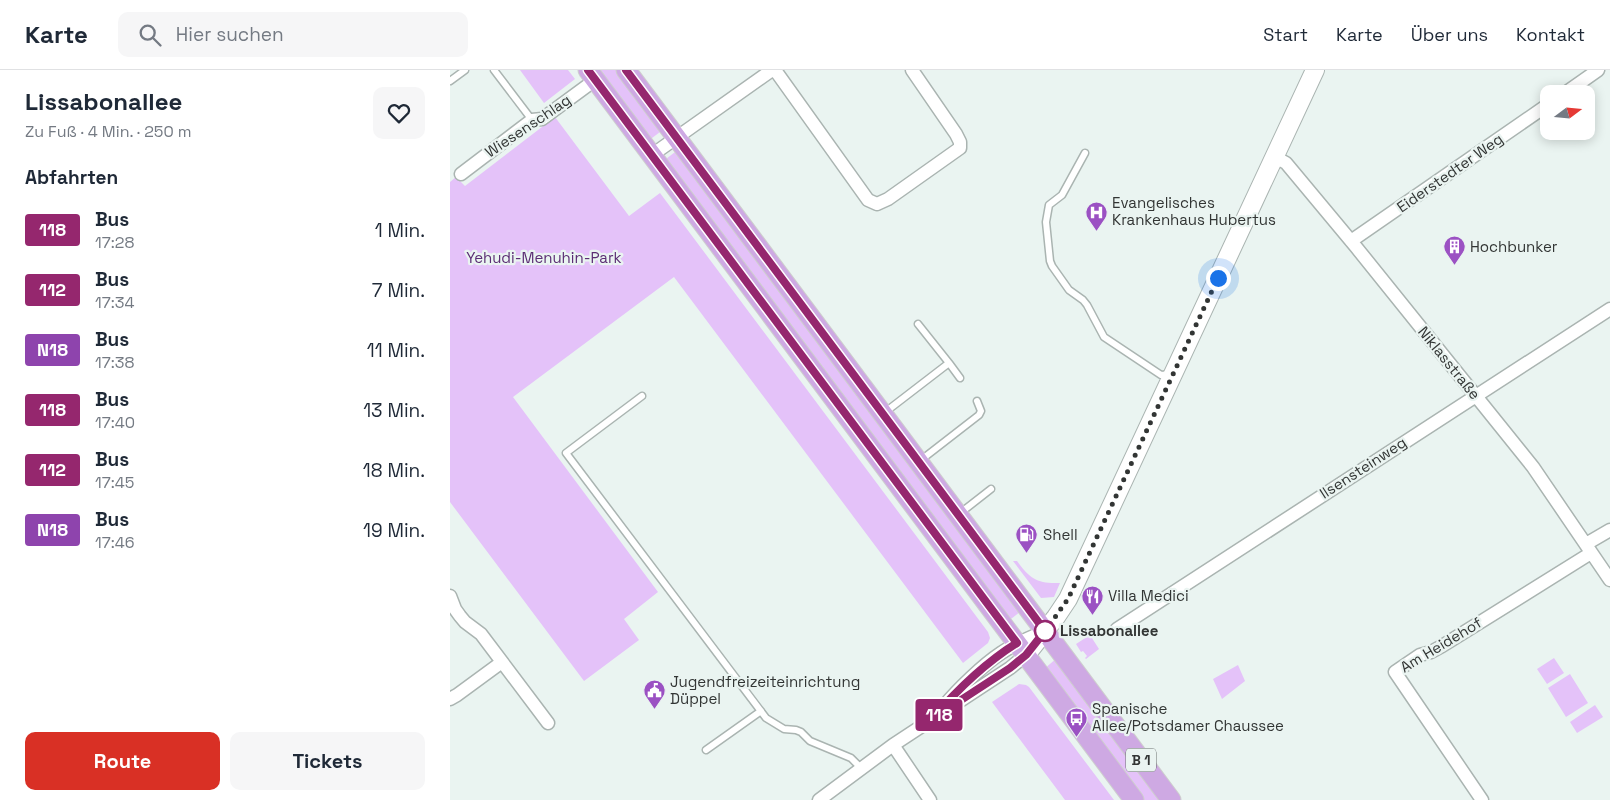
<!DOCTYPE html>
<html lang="de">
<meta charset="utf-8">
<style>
:root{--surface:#fff;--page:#f6f6f7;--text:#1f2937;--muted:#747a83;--line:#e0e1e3;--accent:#d93025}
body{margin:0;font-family:"Space Grotesk",sans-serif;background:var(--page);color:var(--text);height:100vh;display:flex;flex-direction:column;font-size:19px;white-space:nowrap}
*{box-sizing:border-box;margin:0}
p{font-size:16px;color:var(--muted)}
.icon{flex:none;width:28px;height:28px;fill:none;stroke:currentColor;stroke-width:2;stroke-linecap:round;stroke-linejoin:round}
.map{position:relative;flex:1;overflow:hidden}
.sheet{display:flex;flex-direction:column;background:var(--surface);width:450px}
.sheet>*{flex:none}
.badge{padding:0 10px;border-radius:4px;font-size:18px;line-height:32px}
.needle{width:32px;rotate:74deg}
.buttons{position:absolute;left:1090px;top:15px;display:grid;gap:10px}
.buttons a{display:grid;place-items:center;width:55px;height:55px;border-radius:10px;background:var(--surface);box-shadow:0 2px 12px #0003;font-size:25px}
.you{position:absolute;width:25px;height:25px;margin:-12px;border:4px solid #fff;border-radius:50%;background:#1a73e8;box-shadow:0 0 0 8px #1a73e833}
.map>.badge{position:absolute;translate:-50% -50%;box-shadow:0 0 0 2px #fff}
h2{padding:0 25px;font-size:19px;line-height:45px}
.round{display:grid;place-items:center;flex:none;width:52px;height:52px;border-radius:10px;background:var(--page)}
.headline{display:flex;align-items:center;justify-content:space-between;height:85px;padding:0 25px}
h1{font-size:24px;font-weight:700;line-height:38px}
.primary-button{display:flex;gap:10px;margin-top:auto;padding:10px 25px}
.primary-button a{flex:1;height:58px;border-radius:10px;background:var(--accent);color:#fff;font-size:20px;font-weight:700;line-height:58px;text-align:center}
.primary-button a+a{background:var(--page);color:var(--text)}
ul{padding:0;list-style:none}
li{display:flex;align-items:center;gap:15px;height:60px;padding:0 25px}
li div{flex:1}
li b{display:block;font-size:19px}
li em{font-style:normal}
li .badge{min-width:55px;font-weight:700;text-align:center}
header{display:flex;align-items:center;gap:30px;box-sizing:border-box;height:70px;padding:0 25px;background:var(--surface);border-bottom:1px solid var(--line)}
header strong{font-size:24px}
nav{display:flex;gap:28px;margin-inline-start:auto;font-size:18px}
.search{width:350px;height:45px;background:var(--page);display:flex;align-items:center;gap:12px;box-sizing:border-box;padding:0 18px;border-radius:10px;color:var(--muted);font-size:19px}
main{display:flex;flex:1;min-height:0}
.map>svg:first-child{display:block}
</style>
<header>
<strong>Karte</strong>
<div class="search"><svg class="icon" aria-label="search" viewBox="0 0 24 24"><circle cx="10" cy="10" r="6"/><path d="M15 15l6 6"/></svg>Hier suchen</div>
<nav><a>Start</a><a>Karte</a><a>Über uns</a><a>Kontakt</a></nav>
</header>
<main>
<section class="sheet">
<div class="headline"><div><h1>Lissabonallee</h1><p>Zu Fuß · 4 Min. · 250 m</p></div><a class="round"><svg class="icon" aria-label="heart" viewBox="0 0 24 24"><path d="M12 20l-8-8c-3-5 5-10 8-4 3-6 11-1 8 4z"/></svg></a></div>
<h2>Abfahrten</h2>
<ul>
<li><span class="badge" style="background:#95276e;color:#fff">118</span><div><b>Bus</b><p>17:28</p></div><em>1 Min.</em></li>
<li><span class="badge" style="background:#95276e;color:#fff">112</span><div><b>Bus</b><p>17:34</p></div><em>7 Min.</em></li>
<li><span class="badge" style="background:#8e44ad;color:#fff">N18</span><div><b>Bus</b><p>17:38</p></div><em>11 Min.</em></li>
<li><span class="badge" style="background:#95276e;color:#fff">118</span><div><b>Bus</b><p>17:40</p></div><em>13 Min.</em></li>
<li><span class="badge" style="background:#95276e;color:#fff">112</span><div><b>Bus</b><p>17:45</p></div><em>18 Min.</em></li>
<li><span class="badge" style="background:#8e44ad;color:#fff">N18</span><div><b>Bus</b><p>17:46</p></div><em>19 Min.</em></li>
</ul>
<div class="primary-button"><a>Route</a><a>Tickets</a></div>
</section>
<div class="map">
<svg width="1160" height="730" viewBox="0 0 1160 730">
<rect width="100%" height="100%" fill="#eaf4f1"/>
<!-- green -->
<path fill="#e4c2f9" d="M 70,0 L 118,0 L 125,9 L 94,33 Z
M 145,0 L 170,0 L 214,59 L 198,71 Z
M 105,47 L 179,146 L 210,123 L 538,562 L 540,568 L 538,573 L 513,593 L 224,207 L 63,327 L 208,522 L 174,549 L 189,570 L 134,611 L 0,432 L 0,112 L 6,107 L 15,116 Z
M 229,79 L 574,539 L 557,552 L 212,92 Z
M 563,491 L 567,491 C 580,509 588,514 610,513 L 604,527 L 591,528 Z
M 640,565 L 649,579 L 636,589 L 635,588 L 637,586 L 633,581 L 631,582 L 626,574 Z
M 608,587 L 715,730 L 690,730 L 593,600 Z
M 1104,588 L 1114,603 L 1097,614 L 1087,599 Z
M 788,595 L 795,611 L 772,629 L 763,609 Z
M 1120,604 L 1138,633 L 1116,647 L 1098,618 Z
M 569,614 L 576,615 L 579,617 L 664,730 L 615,730 L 542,632 Z
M 1145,635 L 1153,647 L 1127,663 L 1120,652 Z"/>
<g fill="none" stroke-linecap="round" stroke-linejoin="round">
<defs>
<path id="lane" d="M 44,0 L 82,50
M 0,11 L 15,0
M 635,83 L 612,125 L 599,135 L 596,152 L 600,191 L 602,196 L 619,220 L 633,230 L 637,235 L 654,267 L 711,305 L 721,304
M 468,254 L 499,293
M 192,326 L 116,383 L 316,648 L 334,659 L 346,660 L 351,662 L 360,671 L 401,688 L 412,699
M 434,343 L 499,293 L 510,308
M 471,390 L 529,345 L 531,341 L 527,331
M 509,444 L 541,419
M 256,680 L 311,641"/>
<path id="street" d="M 325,0 L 418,130 L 427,134 L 438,129 L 510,78 L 510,72 L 506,64 L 462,0
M 1114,24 L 1148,0
M 202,85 L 322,0
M 825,87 L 836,93 L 906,177 L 1083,397 L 1160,510
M 11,104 L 82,50 L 92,49 L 145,10
M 901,171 L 1099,34
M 1136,474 L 1160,460
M 0,526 L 5,539 L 10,546 L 15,552 L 31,564 L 98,653
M 667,559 L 1160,239
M 0,629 L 7,625 L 52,592
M 494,636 C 508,619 533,595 551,583 C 564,574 579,568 593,562
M 443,675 L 480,730
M 369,730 L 443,675 L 560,598 L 576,585
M 1032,730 L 945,602 L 970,585 L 981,582 L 992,576 L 1141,483"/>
<path id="secondary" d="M 576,585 L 606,547 L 618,529 L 865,0"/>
<path id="primary" d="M 138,0 L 684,730
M 176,0 L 721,730"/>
</defs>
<!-- lane casing -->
<use href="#lane" stroke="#aab4b1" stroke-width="9"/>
<!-- street casing -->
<use href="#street" stroke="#aab4b1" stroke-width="15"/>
<!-- secondary casing -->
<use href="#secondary" stroke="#aab4b1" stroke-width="20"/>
<!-- primary casing -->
<use href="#primary" stroke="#cecfce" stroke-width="21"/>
<!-- lane -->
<use href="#lane" stroke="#fff" stroke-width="6"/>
<!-- street -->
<use href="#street" stroke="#fff" stroke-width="12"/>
<!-- secondary -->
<use href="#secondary" stroke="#fff" stroke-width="18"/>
<!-- primary -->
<use href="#primary" stroke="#cea9e3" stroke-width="19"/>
</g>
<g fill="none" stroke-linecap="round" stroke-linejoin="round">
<defs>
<path id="line" d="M 138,0 L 567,573 C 535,593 507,620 482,649 L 560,598 L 576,585 L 595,561 L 176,0"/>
</defs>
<!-- line casing -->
<use href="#line" stroke="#fff" stroke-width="11"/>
<!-- line -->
<use href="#line" stroke="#95276e" stroke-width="8"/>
<!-- walk -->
<path stroke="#323534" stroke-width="5" stroke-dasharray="0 9" d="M 595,561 L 618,529 L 768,208"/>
</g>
<!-- icons -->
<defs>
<symbol id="hospital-pin" viewBox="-11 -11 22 30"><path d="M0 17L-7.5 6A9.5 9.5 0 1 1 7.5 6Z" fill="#9b51c3" stroke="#eaf4f1"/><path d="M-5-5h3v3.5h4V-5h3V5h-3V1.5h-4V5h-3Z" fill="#fff"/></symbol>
<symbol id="building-pin" viewBox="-11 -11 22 30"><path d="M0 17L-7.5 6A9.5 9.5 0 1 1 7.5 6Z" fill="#9b51c3" stroke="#eaf4f1"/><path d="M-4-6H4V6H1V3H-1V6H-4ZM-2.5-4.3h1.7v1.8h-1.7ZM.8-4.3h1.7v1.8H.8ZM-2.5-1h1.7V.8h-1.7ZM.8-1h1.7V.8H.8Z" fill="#fff"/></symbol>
<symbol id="fuel-pin" viewBox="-11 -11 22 30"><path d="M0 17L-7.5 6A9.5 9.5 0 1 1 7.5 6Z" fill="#9b51c3" stroke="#eaf4f1"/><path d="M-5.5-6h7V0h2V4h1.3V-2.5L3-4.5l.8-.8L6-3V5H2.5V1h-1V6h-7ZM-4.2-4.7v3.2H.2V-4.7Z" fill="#fff"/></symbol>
<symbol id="restaurant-pin" viewBox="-11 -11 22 30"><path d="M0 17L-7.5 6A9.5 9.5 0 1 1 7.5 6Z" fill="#9b51c3" stroke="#eaf4f1"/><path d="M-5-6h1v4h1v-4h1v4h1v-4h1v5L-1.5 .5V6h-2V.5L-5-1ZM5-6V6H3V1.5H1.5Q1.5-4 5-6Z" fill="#fff"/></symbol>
<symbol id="civic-pin" viewBox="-11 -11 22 30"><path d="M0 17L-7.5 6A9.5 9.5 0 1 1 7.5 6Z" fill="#9b51c3" stroke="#eaf4f1"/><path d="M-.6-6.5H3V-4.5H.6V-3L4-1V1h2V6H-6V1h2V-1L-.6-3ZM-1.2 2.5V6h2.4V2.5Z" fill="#fff"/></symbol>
<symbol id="bus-pin" viewBox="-11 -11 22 30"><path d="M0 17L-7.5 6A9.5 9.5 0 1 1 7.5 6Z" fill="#9b51c3" stroke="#eaf4f1"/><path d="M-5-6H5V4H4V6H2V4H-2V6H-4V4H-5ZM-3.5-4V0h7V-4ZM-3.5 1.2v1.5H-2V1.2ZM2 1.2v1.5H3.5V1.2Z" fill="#fff"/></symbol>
</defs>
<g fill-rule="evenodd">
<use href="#hospital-pin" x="634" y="130" width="25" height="34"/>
<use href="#building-pin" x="992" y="164" width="25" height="34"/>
<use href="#fuel-pin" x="564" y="452" width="25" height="34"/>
<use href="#restaurant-pin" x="630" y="514" width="25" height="34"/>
<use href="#civic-pin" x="192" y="608" width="25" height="34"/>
<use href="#bus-pin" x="614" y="636" width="25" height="34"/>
</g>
<!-- markers -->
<circle fill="#fff" stroke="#95276e" stroke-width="2.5" cx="595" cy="561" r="10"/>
<g text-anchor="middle" stroke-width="4.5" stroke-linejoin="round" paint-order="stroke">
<!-- shield labels -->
<rect fill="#eaf4f1" stroke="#696e6d" stroke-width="1" x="676" y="678.5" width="30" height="23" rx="4"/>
<g font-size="14" font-weight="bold" fill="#323534">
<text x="691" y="695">B 1</text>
</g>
<!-- street labels -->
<g font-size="15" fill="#323534" stroke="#eaf4f1">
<text transform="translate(78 56) rotate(-34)" y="5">Wiesenschlag</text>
<text transform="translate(1000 103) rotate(-35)" y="5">Eiderstedter Weg</text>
<text transform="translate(999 293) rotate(51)" y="5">Niklasstraße</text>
<text transform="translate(913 398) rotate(-33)" y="5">Ilsensteinweg</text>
<text transform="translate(991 575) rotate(-31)" y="5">Am Heidehof</text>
</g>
<!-- poi labels -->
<g font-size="15" fill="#323534" stroke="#eaf4f1" text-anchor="start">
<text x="662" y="138">Evangelisches<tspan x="662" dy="17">Krankenhaus Hubertus</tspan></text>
<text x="1020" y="182">Hochbunker</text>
<text x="593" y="470">Shell</text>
<text x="658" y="531">Villa Medici</text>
<text x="220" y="617">Jugendfreizeiteinrichtung<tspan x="220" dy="17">Düppel</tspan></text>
<text x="642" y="644">Spanische<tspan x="642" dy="17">Allee/Potsdamer Chaussee</tspan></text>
</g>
<!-- park labels -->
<g font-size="15" fill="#5b2d74" stroke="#eaf4f1">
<text x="94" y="193">Yehudi-Menuhin-Park</text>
</g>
<!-- stop labels -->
<g font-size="15" font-weight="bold" fill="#323534" stroke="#eaf4f1" text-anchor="start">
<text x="610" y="566">Lissabonallee</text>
</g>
</g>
</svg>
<div class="buttons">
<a><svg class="needle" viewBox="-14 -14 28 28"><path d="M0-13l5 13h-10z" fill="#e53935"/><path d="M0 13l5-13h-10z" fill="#747a83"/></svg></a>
</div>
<div class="you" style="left:768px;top:208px"></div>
<b class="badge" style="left:489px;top:645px;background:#95276e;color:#fff">118</b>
</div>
</main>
